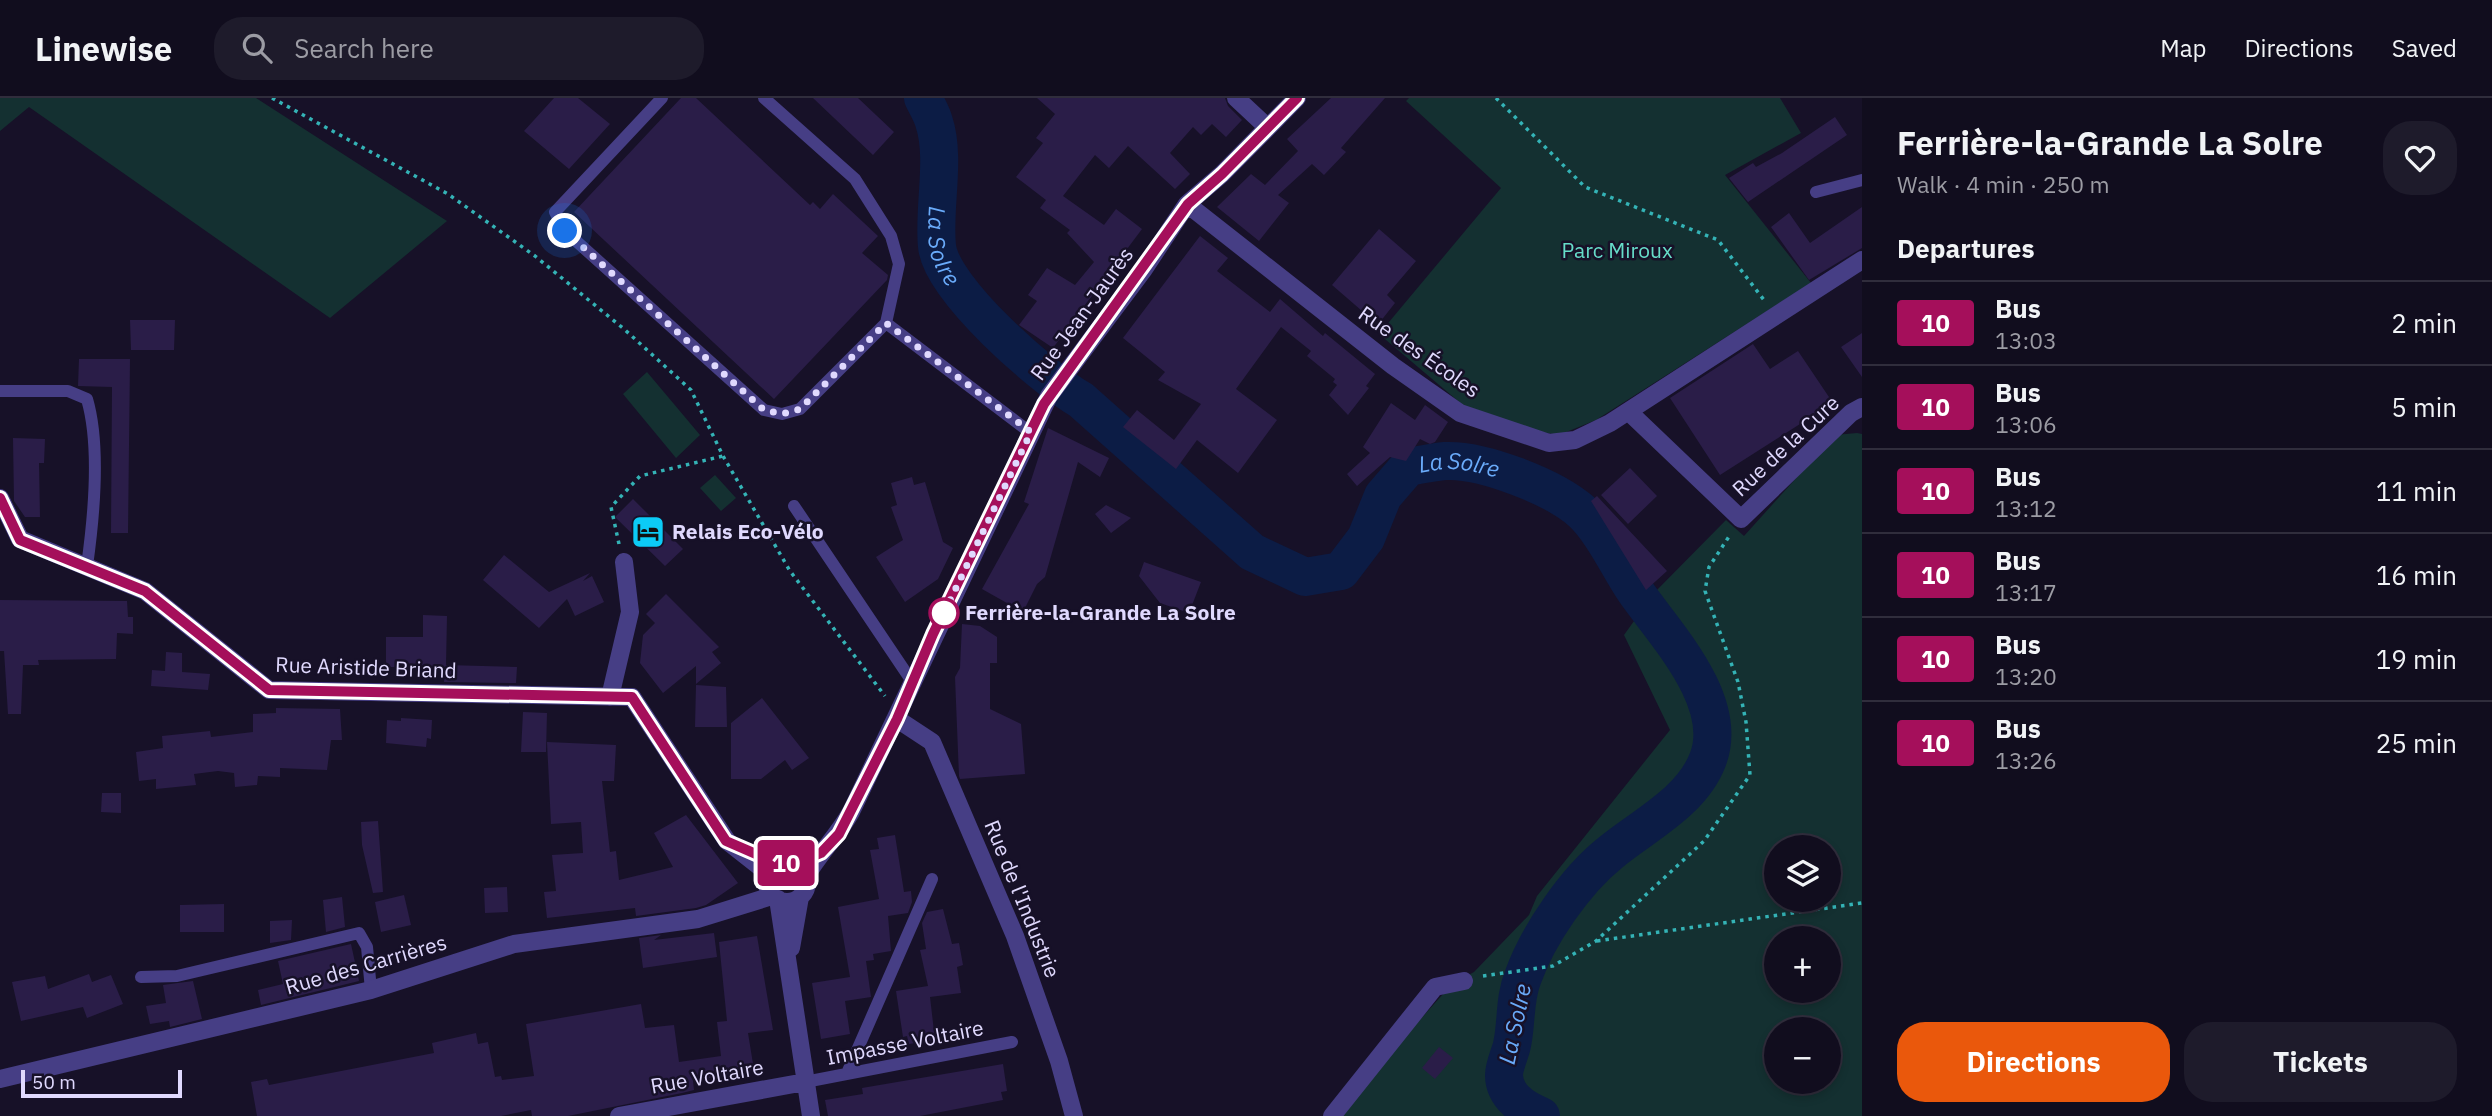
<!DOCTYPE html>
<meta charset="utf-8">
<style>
:root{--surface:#110d1e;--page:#1e1b2b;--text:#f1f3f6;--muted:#9c9ca4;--line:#302d3c;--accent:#ea580c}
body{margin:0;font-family:"IBM Plex Sans",sans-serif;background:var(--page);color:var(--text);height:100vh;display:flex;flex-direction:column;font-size:26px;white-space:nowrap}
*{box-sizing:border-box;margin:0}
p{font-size:23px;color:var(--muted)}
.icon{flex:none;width:38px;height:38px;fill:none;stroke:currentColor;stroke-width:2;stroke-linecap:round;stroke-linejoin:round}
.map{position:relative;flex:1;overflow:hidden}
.panel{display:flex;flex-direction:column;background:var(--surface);width:630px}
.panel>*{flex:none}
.badge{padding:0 14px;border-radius:5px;font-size:24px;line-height:46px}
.buttons{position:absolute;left:1764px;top:737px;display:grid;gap:14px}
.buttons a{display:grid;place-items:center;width:77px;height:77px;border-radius:50%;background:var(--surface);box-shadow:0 4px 10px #0003,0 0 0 2px var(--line);font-size:35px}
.scale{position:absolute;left:21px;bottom:18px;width:161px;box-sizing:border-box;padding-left:7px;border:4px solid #e0d9fe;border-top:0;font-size:19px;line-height:24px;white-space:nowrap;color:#e0d9fe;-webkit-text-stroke:5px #171128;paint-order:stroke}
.you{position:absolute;width:35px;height:35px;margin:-18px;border:5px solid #fff;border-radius:50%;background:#1a73e8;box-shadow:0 0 0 10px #1a73e833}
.map>.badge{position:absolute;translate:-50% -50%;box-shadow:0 0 0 4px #fff}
h2{padding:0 35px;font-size:26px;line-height:63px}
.round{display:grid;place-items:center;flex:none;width:74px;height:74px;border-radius:28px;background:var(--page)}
.headline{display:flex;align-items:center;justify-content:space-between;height:119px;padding:0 35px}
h1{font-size:33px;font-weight:800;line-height:52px}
.action{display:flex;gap:14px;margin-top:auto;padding:14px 35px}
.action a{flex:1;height:80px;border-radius:28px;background:var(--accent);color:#fff;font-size:28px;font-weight:800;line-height:80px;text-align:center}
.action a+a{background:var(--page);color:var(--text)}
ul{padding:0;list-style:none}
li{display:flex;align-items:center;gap:21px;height:84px;padding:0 35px;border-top:2px solid var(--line)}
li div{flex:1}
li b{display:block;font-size:26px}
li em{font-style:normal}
li .badge{min-width:77px;font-weight:700;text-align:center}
header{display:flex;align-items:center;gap:42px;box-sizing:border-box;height:98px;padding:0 35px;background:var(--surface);border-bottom:2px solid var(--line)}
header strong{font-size:33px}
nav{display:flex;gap:38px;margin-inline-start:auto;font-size:24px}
.search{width:490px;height:63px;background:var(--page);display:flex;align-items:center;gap:18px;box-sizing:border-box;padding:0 24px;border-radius:28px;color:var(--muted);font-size:26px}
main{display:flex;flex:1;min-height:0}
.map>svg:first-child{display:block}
</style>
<header>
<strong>Linewise</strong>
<div class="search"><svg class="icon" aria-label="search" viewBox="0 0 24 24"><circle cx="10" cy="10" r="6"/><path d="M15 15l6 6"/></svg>Search here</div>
<nav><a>Map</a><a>Directions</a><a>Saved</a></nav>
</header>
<main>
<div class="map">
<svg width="1862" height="1018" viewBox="0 0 1862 1018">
<rect width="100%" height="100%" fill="#171128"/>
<!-- green -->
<path fill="#143031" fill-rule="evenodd" d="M 0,0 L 256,0 L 447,123 L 330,220 L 29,9 L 0,33 Z
M 1409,0 L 1780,0 L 1801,35 L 1725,77 L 1811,185 L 1596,322 L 1559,337 L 1524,331 L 1464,308 L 1379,236 L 1501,90 L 1406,3 Z
M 647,274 L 700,337 L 676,360 L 623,296 Z
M 1857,335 L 1862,336 L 1862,1018 L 1343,1018 L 1374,973 L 1452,886 L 1474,874 L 1529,817 L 1537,798 L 1670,632 L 1624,537 L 1654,495 L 1726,422 L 1744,438 L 1835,337 ZM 1776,749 L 1829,749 L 1829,802 L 1776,802 ZM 1776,840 L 1829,840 L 1829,892 L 1776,892 ZM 1776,931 L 1829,931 L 1829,984 L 1776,984 Z
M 715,377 L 736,400 L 721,413 L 700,390 Z"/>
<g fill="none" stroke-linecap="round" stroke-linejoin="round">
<!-- river -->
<path stroke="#0c1c45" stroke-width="38" id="s1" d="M 923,0 C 927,8 932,16 934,24 C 946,60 933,110 937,148 C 941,191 1043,280 1081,302 L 1252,454 L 1305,479 L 1341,473 L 1366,440 L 1383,398 L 1408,369 C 1420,367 1433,364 1445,363 C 1482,361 1554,389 1582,414 C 1604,435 1618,468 1635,493 C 1665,536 1730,603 1708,661 C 1692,704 1644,727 1610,755 C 1575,783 1538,837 1523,879 C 1514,901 1517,924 1512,947 C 1510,956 1504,968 1504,977 C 1504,998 1524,1011 1541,1018"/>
</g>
<!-- building -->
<path fill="#2a1d48" d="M 554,0 L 578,0 L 610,26 L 569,71 L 524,33 Z
M 681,0 L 696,0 L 810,107 L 813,104 L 820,111 L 833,96 L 878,138 L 862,155 L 888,177 L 887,182 L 774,301 L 574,114 Z
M 813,0 L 858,0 L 894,34 L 873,57 Z
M 1037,0 L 1225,0 L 1228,8 L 1242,22 L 1226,39 L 1212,26 L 1201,37 L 1193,29 L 1170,55 L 1190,76 L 1175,91 L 1128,48 L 1109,70 L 1095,57 L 1063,98 L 1104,127 L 1116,111 L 1142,131 L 1053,250 L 1019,227 L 1037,203 L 1028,197 L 1047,170 L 1075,187 L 1094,164 L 1067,135 L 1070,132 L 1040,110 L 1046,102 L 1016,79 L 1043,45 L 1036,40 L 1055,16 Z
M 1331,0 L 1385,0 L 1341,50 L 1346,54 L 1324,77 L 1312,66 L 1278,97 L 1289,105 L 1259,143 L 1217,109 L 1251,76 L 1265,87 L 1298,53 L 1287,41 Z
M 1835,19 L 1847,37 L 1748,104 L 1729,80 L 1753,65 L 1756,69 L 1782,55 Z
M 1862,109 L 1862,150 L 1809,182 L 1771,129 L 1789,115 L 1810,145 Z
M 1379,131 L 1416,163 L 1387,197 L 1395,205 L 1380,224 L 1371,216 L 1369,219 L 1332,187 Z
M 1200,138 L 1228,160 L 1217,173 L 1270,214 L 1280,201 L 1323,238 L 1325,235 L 1375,276 L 1366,288 L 1369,290 L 1348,317 L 1329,297 L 1337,287 L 1333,284 L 1335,281 L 1307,258 L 1311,253 L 1281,229 L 1236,291 L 1277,322 L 1238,375 L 1197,342 L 1176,371 L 1123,329 L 1137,312 L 1174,342 L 1201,306 L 1158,282 L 1165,274 L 1123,240 Z
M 130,222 L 175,222 L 174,252 L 131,252 Z
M 1862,235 L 1862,279 L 1841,249 Z
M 1753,246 L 1770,271 L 1798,253 L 1833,305 L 1720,377 L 1670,300 Z
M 79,261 L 130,261 L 128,435 L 111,435 L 112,289 L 78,288 Z
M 1391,305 L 1415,322 L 1425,307 L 1448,324 L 1435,344 L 1430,346 L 1420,341 L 1406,363 L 1390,359 L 1357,388 L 1347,376 L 1370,355 L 1363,349 Z
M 1048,330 L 1109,360 L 1100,379 L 1078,364 L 1045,479 L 1037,486 L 1023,514 L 982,491 L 1029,406 L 1024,404 Z
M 13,340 L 45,341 L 44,365 L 39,365 L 40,419 L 25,419 L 14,403 Z
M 1630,370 L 1657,398 L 1628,426 L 1601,397 Z
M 912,379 L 914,387 L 925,384 L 943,444 L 953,450 L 938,481 L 905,504 L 876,459 L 903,442 L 891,409 L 897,407 L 891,385 Z
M 1597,398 L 1667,473 L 1646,492 L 1591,403 Z
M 633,401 L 683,451 L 665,468 L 615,419 Z
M 1106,407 L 1131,420 L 1111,435 L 1095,416 Z
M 504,457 L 549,494 L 590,475 L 583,483 L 592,478 L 604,504 L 575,518 L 567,501 L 539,530 L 483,482 Z
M 1144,464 L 1201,484 L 1189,515 L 1160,505 L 1139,478 Z
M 666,496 L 719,549 L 712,554 L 721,565 L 696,586 L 696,568 L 663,595 L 640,565 L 643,537 L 655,525 L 646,516 Z
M 0,502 L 127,503 L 128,519 L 133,519 L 133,536 L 117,535 L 116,561 L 38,562 L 39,567 L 23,567 L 21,616 L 8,616 L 4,553 L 0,553 Z
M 423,517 L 447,518 L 446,567 L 517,569 L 516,585 L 444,584 L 445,569 L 386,569 L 386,539 L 423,539 Z
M 962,526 L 980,528 L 997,539 L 997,565 L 990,565 L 990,611 L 1021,626 L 1025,676 L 960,681 L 959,678 L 955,579 L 960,570 Z
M 166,554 L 182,555 L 182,574 L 210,576 L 208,592 L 151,588 L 152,572 L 165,573 Z
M 696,587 L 726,589 L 727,629 L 695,629 Z
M 762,600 L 809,660 L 792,672 L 785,662 L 761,681 L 731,681 L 731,625 Z
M 276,610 L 340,611 L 342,642 L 331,642 L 327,672 L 280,670 L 280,679 L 258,678 L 257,687 L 235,689 L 234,675 L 218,673 L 194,676 L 196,687 L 156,691 L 156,681 L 139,683 L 136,654 L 163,650 L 162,638 L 210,633 L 211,639 L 253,634 L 253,616 L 276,615 Z
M 523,614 L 547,615 L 546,654 L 521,654 Z
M 401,620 L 432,622 L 431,641 L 427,640 L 426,649 L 386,645 L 387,622 L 401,623 Z
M 547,644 L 616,647 L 614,683 L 602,683 L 610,754 L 616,753 L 619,782 L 673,769 L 654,735 L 686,717 L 738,785 L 706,807 L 696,810 L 636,818 L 635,810 L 547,820 L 544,794 L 556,793 L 552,757 L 583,755 L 581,724 L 551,726 Z
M 102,695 L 121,695 L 121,715 L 101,714 Z
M 378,723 L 383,794 L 373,795 L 362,747 L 361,724 Z
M 895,737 L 904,794 L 911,793 L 912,804 L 908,815 L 888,818 L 891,853 L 873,856 L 874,862 L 866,863 L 871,899 L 845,903 L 850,936 L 821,941 L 812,885 L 850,879 L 838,809 L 879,801 L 870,752 L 879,751 L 877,740 Z
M 507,789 L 508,814 L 485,815 L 484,790 Z
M 404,797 L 411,827 L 381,834 L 375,804 Z
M 342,799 L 345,829 L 326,834 L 323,802 Z
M 224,806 L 224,834 L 180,834 L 180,807 Z
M 943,811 L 952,846 L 959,845 L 963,867 L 957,869 L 961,895 L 930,899 L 935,942 L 909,946 L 907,938 L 903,939 L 896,893 L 928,888 L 920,852 L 926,851 L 922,825 L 927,814 Z
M 292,822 L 291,842 L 270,845 L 270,823 Z
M 714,835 L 717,859 L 643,870 L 639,840 L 661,837 L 654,842 Z
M 757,838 L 773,932 L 748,935 L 754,972 L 693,983 L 694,992 L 682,995 L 568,1018 L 532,1018 L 531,1012 L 501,1018 L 257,1018 L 251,984 L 267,981 L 269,987 L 434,955 L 432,945 L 476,935 L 478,946 L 488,944 L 495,979 L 501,978 L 502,982 L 534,978 L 526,926 L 641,906 L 645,930 L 674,927 L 679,964 L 721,958 L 717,924 L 727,923 L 719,844 Z
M 351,846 L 359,883 L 261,907 L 258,892 L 283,886 L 278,863 Z
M 89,876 L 92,884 L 111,877 L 123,906 L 87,920 L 83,909 L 21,923 L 12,884 L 45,878 L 48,891 Z
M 193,883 L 202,921 L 170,929 L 169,923 L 150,926 L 146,908 L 166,905 L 163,887 Z
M 1439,949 L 1453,960 L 1435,981 L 1422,970 Z
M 1003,966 L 1007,993 L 1001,994 L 1003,1002 L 920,1018 L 828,1018 L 825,1002 L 863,996 L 862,990 Z"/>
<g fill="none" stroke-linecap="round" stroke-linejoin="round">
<!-- path -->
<path stroke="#34b3b6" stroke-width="3.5" stroke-dasharray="3.5 5" stroke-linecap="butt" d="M 272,0 L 448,96 L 535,158 L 624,231 L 691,292 L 723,358 L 790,473 L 885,598
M 1496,0 L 1585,89 L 1718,142 L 1764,202
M 619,446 L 611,409 L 640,378 L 723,358
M 1597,843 L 1862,805
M 1483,878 L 1553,868 L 1596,843 L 1704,743 L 1750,677 L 1746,624 L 1738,584 L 1705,493 L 1709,469 L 1730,437"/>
<!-- service -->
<path stroke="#463e85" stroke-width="12" d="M 662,0 L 555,114 L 565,133 L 764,312 L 782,316 L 800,311 L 886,225 L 899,166 L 891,138 L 855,81 L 764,0
M 1816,94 L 1862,82
M 886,225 L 1031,335
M 0,293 L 68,293 L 87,301 C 101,349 94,418 87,468
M 794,408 L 913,585
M 141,879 L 177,878 L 359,835 L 367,849 L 371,892
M 848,973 L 932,781
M 805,984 L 1012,944"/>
<!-- minor -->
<path stroke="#463e85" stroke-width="18" d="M 1236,0 L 1267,29
M 1187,106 L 1393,268 L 1460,315 L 1549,345 L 1575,342 L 1610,325 L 1862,162
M 1629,314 L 1741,421 L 1851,315 L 1862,309
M 0,400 L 20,441 L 145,493 L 269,592 L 632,599 L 727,743 L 769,776
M 610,599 L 630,514 L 624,464
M 897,621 L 932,644 L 1015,838 L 1059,963 L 1074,1018
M767 784a20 20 0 1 1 40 0a20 20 0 1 1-40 0Z
M 806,778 C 820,755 838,737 851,714 L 1049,298 L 1144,171 L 1187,106 L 1222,76 L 1297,0
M 778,801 L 811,1018
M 791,850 L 800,799
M 0,981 L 371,892 L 514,846 L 698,821 L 772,798
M 619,1018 L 805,984
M 1332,1018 L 1435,889 L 1464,883"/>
</g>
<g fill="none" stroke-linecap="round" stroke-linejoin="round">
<defs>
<path id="line" d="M 0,400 L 20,442 L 145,493 L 269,592 L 632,599 L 726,743 L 779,766 L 795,766 L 821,755 L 839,736 L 897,621 L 933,536 L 1044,306 L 1188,106 L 1222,76 L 1297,0"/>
</defs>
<!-- line casing -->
<use href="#line" stroke="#fff" stroke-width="16"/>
<!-- line -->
<use href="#line" stroke="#a50f5b" stroke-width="10"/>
<!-- walk -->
<path stroke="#e0d9fe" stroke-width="7" stroke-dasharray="0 12.6" d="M 565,133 L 764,312 L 782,316 L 800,311 L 886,225 L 1031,334 L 944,515"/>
</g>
<!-- icons -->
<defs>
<symbol id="hotel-square" viewBox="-11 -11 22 22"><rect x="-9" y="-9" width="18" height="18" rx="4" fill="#0ccbf6" stroke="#171128"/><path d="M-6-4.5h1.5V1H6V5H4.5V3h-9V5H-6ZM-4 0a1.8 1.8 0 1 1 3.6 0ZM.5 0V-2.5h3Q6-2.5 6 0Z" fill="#111"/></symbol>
</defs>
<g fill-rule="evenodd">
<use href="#hotel-square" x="629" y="415" width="38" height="38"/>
</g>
<!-- markers -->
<circle fill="#fff" stroke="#a50f5b" stroke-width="3.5" cx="944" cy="515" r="14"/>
<g text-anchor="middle" stroke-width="5" stroke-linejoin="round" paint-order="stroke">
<!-- park labels -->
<g font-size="21" fill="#66dcc9" stroke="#171128">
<text x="1617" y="160">Parc Miroux</text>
</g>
<!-- street labels -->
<g font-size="21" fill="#e0d9fe" stroke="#171128">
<text transform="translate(1082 216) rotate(-54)" y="7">Rue Jean-Jaurès</text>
<text transform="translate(1419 254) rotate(35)" y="7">Rue des Écoles</text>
<text transform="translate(1786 348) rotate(-43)" y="7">Rue de la Cure</text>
<text transform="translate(366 570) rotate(2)" y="7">Rue Aristide Briand</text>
<text transform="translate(1022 801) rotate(68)" y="7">Rue de l'Industrie</text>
<text transform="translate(366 867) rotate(-16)" y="7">Rue des Carrières</text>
<text transform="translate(905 945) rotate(-11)" y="7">Impasse Voltaire</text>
<text transform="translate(707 979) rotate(-10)" y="7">Rue Voltaire</text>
</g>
<!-- poi labels -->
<g font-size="21" font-weight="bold" fill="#e0d9fe" stroke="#171128" text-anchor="start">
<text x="672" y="441">Relais Eco-Vélo</text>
</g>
<!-- stop labels -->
<g font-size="21" font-weight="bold" fill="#e0d9fe" stroke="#171128" text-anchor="start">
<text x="965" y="522">Ferrière-la-Grande La Solre</text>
</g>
<!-- water labels -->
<g font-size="23" font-style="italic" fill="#6aabfa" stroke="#171128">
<text dy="8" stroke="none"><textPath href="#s1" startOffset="152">La Solre</textPath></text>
<text dy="8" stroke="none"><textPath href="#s1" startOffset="866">La Solre</textPath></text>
<text transform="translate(1515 926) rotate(-78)" y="8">La Solre</text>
</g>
</g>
</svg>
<div class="buttons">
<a><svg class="icon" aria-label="layers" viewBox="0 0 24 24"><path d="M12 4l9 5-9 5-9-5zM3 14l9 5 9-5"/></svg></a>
<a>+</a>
<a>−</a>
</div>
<div class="scale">50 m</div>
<div class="you" style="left:565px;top:133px"></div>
<b class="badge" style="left:786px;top:765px;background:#a50f5b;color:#fff">10</b>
</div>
<section class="panel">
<div class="headline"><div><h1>Ferrière-la-Grande La Solre</h1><p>Walk · 4 min · 250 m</p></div><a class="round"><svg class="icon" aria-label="heart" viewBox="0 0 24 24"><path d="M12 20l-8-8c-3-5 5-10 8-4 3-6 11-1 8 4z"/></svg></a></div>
<h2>Departures</h2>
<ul>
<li><span class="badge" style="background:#a50f5b;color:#fff">10</span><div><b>Bus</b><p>13:03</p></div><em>2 min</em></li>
<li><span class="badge" style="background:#a50f5b;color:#fff">10</span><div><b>Bus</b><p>13:06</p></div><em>5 min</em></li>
<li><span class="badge" style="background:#a50f5b;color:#fff">10</span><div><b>Bus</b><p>13:12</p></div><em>11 min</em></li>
<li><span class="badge" style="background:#a50f5b;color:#fff">10</span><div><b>Bus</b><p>13:17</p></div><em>16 min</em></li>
<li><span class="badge" style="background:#a50f5b;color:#fff">10</span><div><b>Bus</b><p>13:20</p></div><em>19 min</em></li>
<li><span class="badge" style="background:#a50f5b;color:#fff">10</span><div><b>Bus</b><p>13:26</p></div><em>25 min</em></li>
</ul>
<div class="action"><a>Directions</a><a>Tickets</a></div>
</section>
</main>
